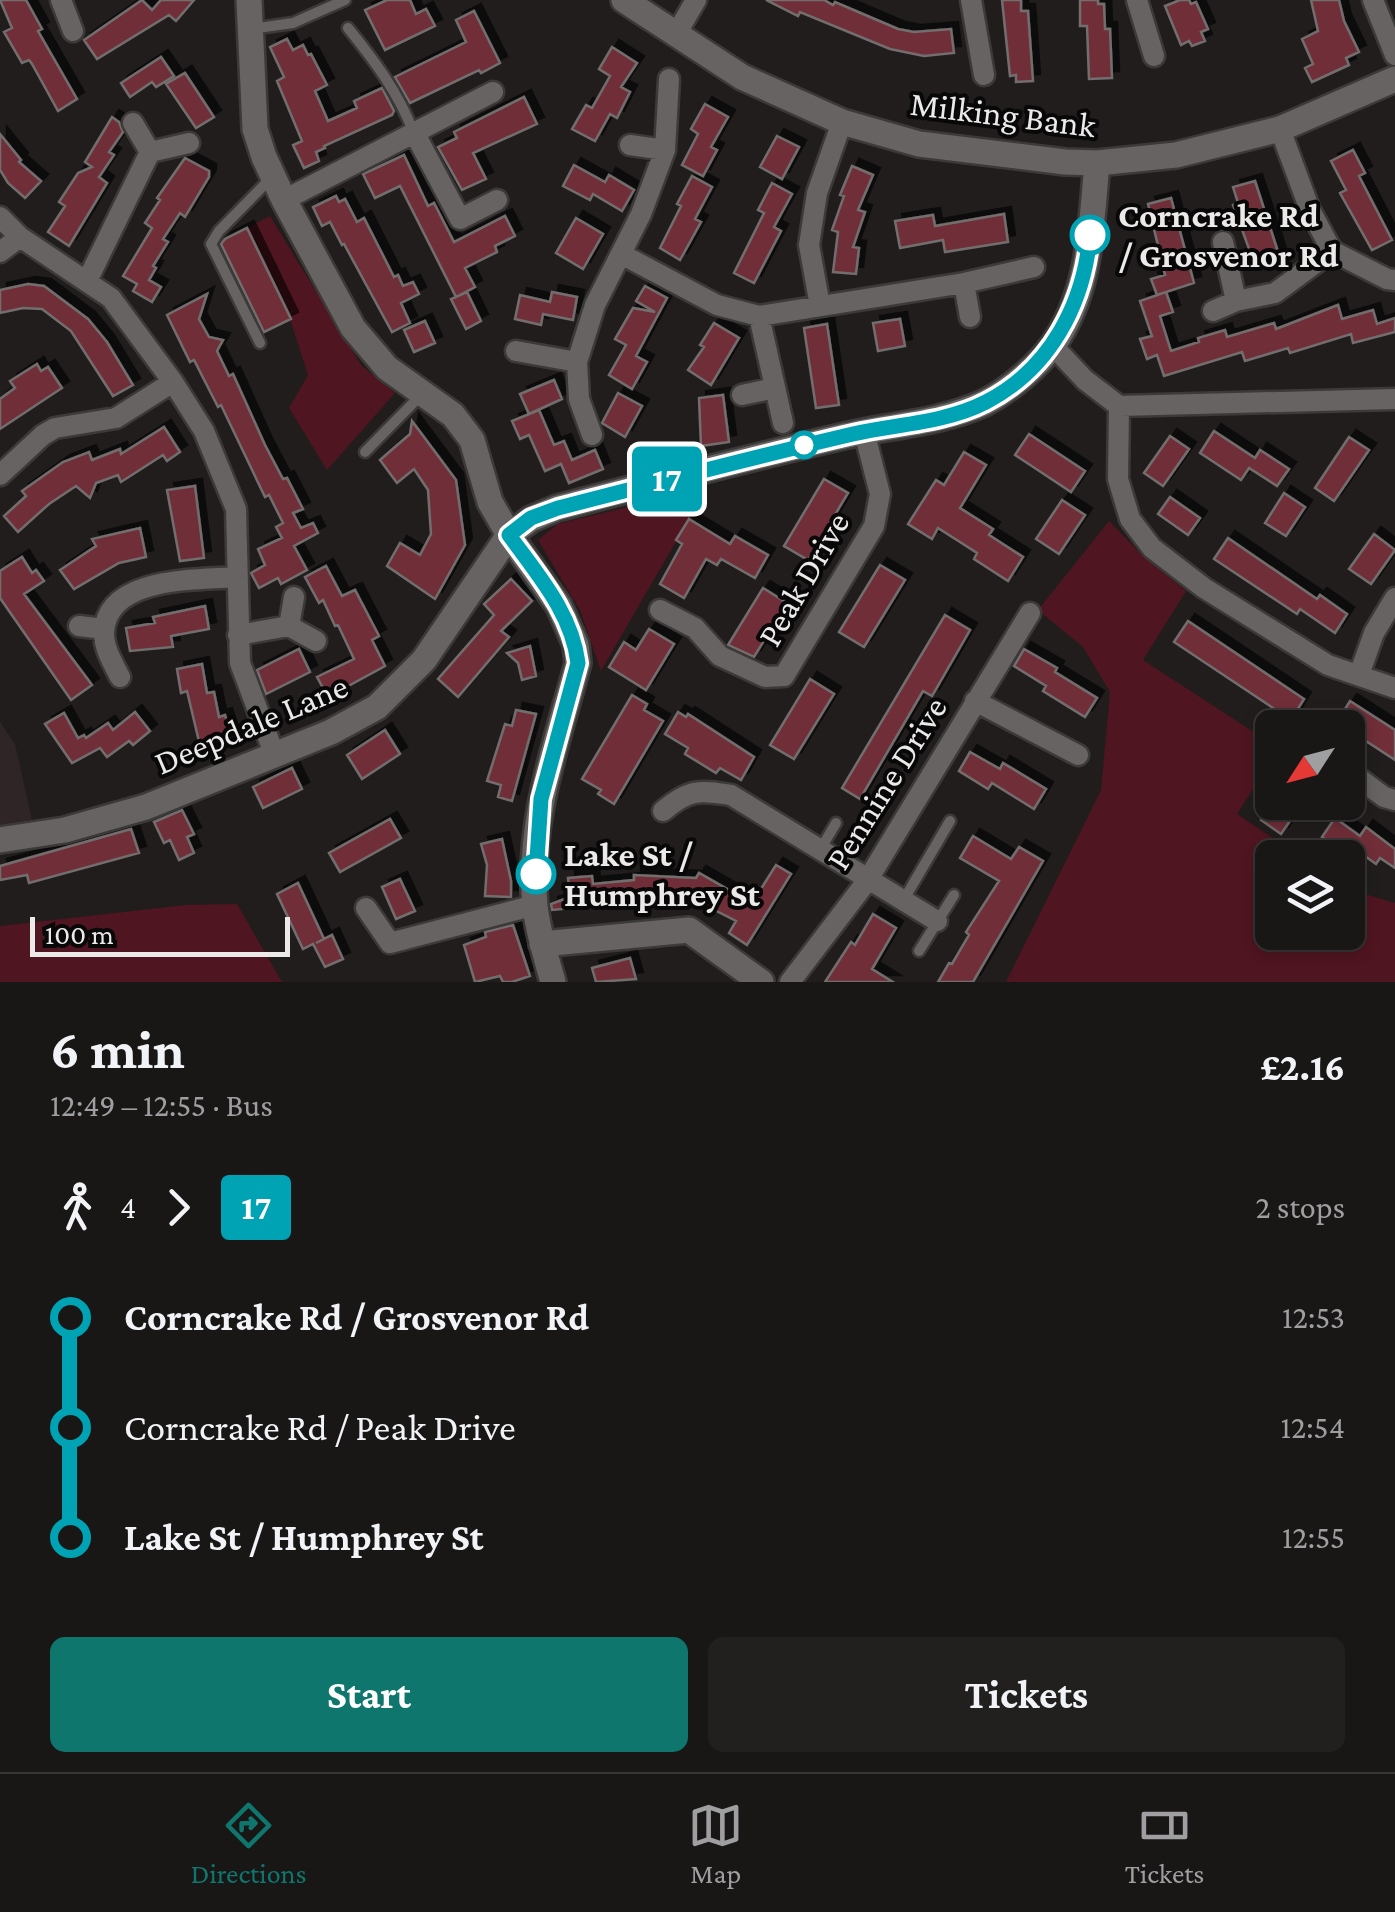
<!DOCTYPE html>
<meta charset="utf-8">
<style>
:root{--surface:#191616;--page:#221f1f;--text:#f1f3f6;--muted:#9f9fa1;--line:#373535;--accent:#0f766e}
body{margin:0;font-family:"Crimson Pro",serif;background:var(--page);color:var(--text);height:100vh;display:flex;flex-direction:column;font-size:38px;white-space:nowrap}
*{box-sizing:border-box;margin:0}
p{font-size:32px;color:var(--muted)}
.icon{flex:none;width:55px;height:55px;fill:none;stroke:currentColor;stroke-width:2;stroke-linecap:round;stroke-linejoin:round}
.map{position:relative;height:982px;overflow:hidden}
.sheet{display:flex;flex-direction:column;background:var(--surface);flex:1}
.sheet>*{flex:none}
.badge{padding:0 20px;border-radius:8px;font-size:35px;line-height:65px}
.needle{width:65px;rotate:234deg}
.buttons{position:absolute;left:1255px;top:710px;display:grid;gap:20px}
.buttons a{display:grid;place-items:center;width:110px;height:110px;border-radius:15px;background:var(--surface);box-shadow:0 5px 15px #0003,0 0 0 2px var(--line);font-size:50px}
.scale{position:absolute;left:30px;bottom:25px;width:260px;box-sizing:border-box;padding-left:10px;border:5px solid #ece9e9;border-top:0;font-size:28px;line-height:35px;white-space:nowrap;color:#ece9e9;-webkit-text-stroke:8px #090808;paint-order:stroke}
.map>.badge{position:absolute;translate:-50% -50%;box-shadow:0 0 0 5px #fff}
.legs{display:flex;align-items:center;gap:15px;height:110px;padding:0 50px;font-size:32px}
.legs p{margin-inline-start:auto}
.summary{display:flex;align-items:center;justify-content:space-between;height:170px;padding:0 50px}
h1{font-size:55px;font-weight:700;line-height:75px}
.action{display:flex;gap:20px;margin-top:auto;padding:20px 50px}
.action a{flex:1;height:115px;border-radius:15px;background:var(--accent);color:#fff;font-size:40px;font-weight:700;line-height:115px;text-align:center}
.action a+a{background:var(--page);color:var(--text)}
ul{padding:0 50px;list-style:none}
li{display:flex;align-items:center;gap:35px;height:110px;font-size:38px}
li i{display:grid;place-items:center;width:15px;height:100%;margin:0 12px;background:currentColor}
li i::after{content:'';width:25px;height:25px;margin:-12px;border:8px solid;border-radius:50%;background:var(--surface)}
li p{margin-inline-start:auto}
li:first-child i{background:linear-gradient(#0000 50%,currentColor 0)}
li:last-child i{background:linear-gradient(currentColor 50%,#0000 0)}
.menu{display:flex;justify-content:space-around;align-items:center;height:140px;border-top:2px solid var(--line);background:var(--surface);font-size:28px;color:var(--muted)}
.menu a{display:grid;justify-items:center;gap:5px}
.menu .active{color:var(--accent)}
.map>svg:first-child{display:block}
</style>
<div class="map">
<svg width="1395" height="982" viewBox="0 0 1395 982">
<defs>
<filter id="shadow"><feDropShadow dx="7" dy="-7" stdDeviation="0" flood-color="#0009"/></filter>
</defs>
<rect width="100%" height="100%" fill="#211d1d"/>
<!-- built -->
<path fill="#302526" d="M 0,722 L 15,744 L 32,820 L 0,825 Z"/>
<!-- green -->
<path fill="#4f1520" d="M 270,216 L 361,365 L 395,393 L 327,470 L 289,408 L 308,375 L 288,313 L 247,228 Z
M 701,489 L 689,519 L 601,671 L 580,610 L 538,540 L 558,524 Z
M 1109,521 L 1143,556 L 1186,591 L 1143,660 L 1272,744 L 1272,759 L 1237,814 L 1301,857 L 1272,858 L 1272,932 L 1348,932 L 1348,889 L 1395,903 L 1395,982 L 1006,982 L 1101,790 L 1110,692 L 1083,647 L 1038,610 Z
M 237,904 L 282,982 L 0,982 L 0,926 L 186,905 Z"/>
<!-- building -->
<path fill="#6f2e38" stroke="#736e6e" stroke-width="2.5" filter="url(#shadow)" d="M 0,0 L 26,0 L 42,29 L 38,31 L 77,99 L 58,111 L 32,64 L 29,60 L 22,63 L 4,32 L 12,28 Z
M 142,0 L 152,10 L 161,0 L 194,0 L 176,21 L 169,15 L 97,59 L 84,40 Z
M 387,0 L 410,0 L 416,14 L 426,9 L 435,26 L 385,50 L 365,10 Z
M 766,0 L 824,0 L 833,5 L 835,2 L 898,29 L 914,32 L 951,29 L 954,53 L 924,56 L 890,49 L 800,12 L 798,16 Z
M 1002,0 L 1021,0 L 1021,11 L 1028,11 L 1033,81 L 1016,82 L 1016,75 L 1010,76 Z
M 1080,0 L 1098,0 L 1098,4 L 1104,4 L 1105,29 L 1110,29 L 1112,78 L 1089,79 L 1087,26 L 1080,26 Z
M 1180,0 L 1189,0 L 1191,4 L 1196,2 L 1208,29 L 1201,32 L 1205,41 L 1192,46 L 1189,41 L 1181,45 L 1165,6 Z
M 1311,0 L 1339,0 L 1344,21 L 1359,52 L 1346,58 L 1349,65 L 1312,82 L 1305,68 L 1313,64 L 1302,39 L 1318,31 Z
M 474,11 L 500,63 L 481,73 L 479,70 L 410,103 L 395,77 L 466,42 L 456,20 Z
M 287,39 L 293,50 L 303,45 L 308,55 L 311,54 L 327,85 L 315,91 L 328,121 L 357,108 L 354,101 L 382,88 L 394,111 L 392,115 L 324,146 L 325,148 L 316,152 L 319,161 L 304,168 L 293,145 L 302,141 L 277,81 L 284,77 L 270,47 Z
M 612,47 L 637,63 L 621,87 L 630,92 L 617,118 L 610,114 L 595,141 L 572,129 L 586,105 L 592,108 L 610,76 L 599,69 Z
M 161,57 L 174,76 L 156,87 L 152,82 L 130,97 L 121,83 Z
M 185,73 L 214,117 L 196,128 L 166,84 Z
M 524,97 L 537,124 L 473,153 L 486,179 L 462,190 L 438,147 L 457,138 L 454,132 Z
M 705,104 L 728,117 L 711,147 L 717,150 L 703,176 L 682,165 L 698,134 L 691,129 Z
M 112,117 L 119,122 L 123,132 L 109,152 L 114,155 L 99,177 L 107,183 L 69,246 L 48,232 L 65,206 L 59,202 L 78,173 L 92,167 L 85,162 Z
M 0,134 L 21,160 L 19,162 L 41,181 L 25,198 L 8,183 L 0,170 Z
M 777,136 L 799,147 L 782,179 L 760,167 Z
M 1353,150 L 1365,173 L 1359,176 L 1392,240 L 1372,250 L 1340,193 L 1346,190 L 1331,161 Z
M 404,155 L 428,206 L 434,203 L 454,242 L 505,216 L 515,236 L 495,246 L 497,252 L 465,268 L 475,287 L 456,297 L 400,186 L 375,198 L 363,174 Z
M 185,158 L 209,171 L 209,177 L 185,217 L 180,213 L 163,239 L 168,242 L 153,266 L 156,268 L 149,280 L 161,287 L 152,302 L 133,291 L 137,284 L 123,276 L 152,228 L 145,223 L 160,200 L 157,198 Z
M 574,165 L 605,182 L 609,175 L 634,190 L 622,211 L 593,194 L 590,200 L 563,186 Z
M 852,166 L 873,175 L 858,210 L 865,212 L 853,247 L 859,248 L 856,274 L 833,272 L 838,232 L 832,230 L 844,196 L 840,195 Z
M 692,176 L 712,187 L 695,219 L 701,222 L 680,260 L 660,248 L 681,206 L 677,204 Z
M 1255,181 L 1281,261 L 1256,268 L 1233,205 L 1238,203 L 1233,187 Z
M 772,183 L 792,194 L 774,227 L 781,231 L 754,283 L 734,273 L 764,213 L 758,210 Z
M 336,196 L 339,202 L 345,199 L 357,222 L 364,218 L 394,277 L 398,275 L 403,286 L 413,282 L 419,294 L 401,303 L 410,323 L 392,332 L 344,244 L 342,245 L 330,222 L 322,226 L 313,207 Z
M 1171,198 L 1194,283 L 1157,295 L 1151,279 L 1165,275 L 1148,204 Z
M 1004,214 L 1008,242 L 945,252 L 943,240 L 900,248 L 895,221 L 933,215 L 935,226 Z
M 576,218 L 603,234 L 583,269 L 556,253 Z
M 247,228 L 291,319 L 264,332 L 221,244 L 225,239 Z
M 28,284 L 44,286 L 88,319 L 107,342 L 133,385 L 113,396 L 71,331 L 42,309 L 23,308 L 0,313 L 0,290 Z
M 645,286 L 667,298 L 636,356 L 647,362 L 632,389 L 609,375 L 626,345 L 615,339 L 633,308 L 655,312 L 636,301 Z
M 467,292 L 481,321 L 466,329 L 451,299 Z
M 552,292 L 577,297 L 573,320 L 543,314 L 541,325 L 515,319 L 520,295 L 550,302 Z
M 1166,292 L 1173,312 L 1160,316 L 1171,351 L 1199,342 L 1198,338 L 1225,330 L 1227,337 L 1274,323 L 1276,329 L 1338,305 L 1342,319 L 1373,310 L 1377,324 L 1395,318 L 1395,332 L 1353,343 L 1351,334 L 1290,353 L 1288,348 L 1245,361 L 1242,352 L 1164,376 L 1157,355 L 1147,359 L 1140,339 L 1152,336 L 1140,301 Z
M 207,294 L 199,319 L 209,337 L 223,340 L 217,351 L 229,376 L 233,374 L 265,445 L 283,479 L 287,478 L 303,509 L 293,513 L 301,528 L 313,523 L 318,533 L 294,546 L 307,570 L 281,584 L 278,578 L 259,588 L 251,573 L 265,565 L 258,549 L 282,538 L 276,527 L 283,523 L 269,495 L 265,497 L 221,405 L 218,407 L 194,360 L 190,362 L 167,315 Z
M 900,319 L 905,346 L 878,351 L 873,323 Z
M 425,321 L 435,343 L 414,352 L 404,330 Z
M 714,323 L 739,338 L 711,385 L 688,370 L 704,347 L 700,345 Z
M 827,324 L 839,405 L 816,408 L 804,328 Z
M 37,364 L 41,371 L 48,367 L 62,388 L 0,429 L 0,399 L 15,388 L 10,381 Z
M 554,380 L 562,399 L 529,414 L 520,394 Z
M 618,393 L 642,406 L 625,437 L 602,423 Z
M 723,395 L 729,442 L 701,446 L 699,398 Z
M 539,410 L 554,445 L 564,441 L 572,460 L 595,450 L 603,469 L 569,483 L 561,464 L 545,471 L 529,435 L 520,439 L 512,421 Z
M 412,421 L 456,480 L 465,545 L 435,599 L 387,566 L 400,543 L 420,555 L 431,534 L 428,490 L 414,469 L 397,483 L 380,460 L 410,434 Z
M 164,427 L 180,452 L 167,461 L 163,455 L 121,482 L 118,475 L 96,483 L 90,498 L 76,486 L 49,504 L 18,532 L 4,516 L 26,496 L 22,491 L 63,462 L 89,452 L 92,460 L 120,449 L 121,454 Z
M 1214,431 L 1255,458 L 1260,450 L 1289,469 L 1277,486 L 1249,468 L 1241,480 L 1200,453 Z
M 1029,434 L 1085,471 L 1071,492 L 1015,455 Z
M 1170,436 L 1189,449 L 1163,486 L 1144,473 Z
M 1349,437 L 1369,450 L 1334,501 L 1315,488 Z
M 964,452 L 986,465 L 960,508 L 993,529 L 989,535 L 1023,557 L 1008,581 L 974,559 L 977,553 L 938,528 L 932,539 L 908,524 L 936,480 L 944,485 Z
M 824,479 L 848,493 L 808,560 L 784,546 Z
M 195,486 L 204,558 L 180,561 L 167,490 Z
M 1284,493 L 1305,507 L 1286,536 L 1265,523 Z
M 1170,497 L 1200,518 L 1188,535 L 1158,514 Z
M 1062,500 L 1085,515 L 1059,554 L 1036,539 Z
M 689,519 L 730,544 L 735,536 L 768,555 L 755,578 L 721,559 L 717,565 L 706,559 L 684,598 L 660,584 L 682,544 L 676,540 Z
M 140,528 L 146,557 L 119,563 L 74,589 L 60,570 L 96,546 L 92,539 Z
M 1374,534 L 1395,550 L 1371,584 L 1349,569 Z
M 1228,538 L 1317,599 L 1320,595 L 1347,614 L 1335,633 L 1300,609 L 1297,614 L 1214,559 Z
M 22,557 L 32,573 L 36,570 L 44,581 L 24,594 L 92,685 L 71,700 L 0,598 L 0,571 Z
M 880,565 L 905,580 L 864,647 L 839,632 Z
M 326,566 L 342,596 L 355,590 L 379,636 L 372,640 L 385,666 L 328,697 L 317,677 L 354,659 L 338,625 L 335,626 L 323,600 L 319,603 L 305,577 Z
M 511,579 L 532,601 L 501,631 L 509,637 L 458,697 L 438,679 L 494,615 L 484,604 Z
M 763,588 L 787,603 L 754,657 L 728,645 Z
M 205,606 L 209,629 L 171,636 L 173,647 L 130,651 L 126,628 L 155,623 L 153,617 Z
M 945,615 L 970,630 L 932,696 L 923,691 L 860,799 L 842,788 Z
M 1188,621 L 1304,699 L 1291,720 L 1174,642 Z
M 649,629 L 674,644 L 646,690 L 609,667 L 624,642 L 636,650 Z
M 530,646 L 536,676 L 522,680 L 518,663 L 507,653 Z
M 299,649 L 310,672 L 266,694 L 257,670 Z
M 1024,649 L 1057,668 L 1055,672 L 1097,698 L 1085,717 L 1043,691 L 1046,686 L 1014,666 Z
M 202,664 L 207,693 L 214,692 L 219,717 L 225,715 L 233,741 L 201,750 L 187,691 L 181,693 L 177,669 Z
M 810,679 L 834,694 L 794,759 L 770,745 Z
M 632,695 L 647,704 L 644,710 L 663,721 L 614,804 L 598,794 L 601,790 L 582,779 Z
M 1350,701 L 1395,730 L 1395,760 L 1337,722 Z
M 516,710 L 536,714 L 512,801 L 498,797 L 501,785 L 487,781 L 505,724 L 512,726 Z
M 135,712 L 150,731 L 133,745 L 129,741 L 107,757 L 100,748 L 72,763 L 45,724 L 64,713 L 78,738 L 84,735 L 86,738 L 108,723 L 113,730 Z
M 678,712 L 686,717 L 688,714 L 754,757 L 741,780 L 720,768 L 716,773 L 685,754 L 688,748 L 665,734 Z
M 385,730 L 400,754 L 362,779 L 347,755 Z
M 970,752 L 1000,769 L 1003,763 L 1046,789 L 1034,809 L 992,783 L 988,789 L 959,771 Z
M 292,768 L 302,789 L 263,808 L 253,787 Z
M 1272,802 L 1303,802 L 1281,834 L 1261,820 Z
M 182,810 L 194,834 L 187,837 L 194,853 L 179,860 L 170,840 L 164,843 L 154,822 Z
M 1335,818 L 1360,836 L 1366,827 L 1395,849 L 1395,868 L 1380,858 L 1376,864 L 1352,847 L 1346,855 L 1322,837 Z
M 390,819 L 401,838 L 340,872 L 329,853 Z
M 131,829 L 139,853 L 29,883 L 27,875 L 0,880 L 0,866 Z
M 973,836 L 1011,859 L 1019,847 L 1043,861 L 973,982 L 938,982 L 949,963 L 952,964 L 969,935 L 966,932 L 999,881 L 960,858 Z
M 502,839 L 511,881 L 511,897 L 485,896 L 487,865 L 481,844 Z
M 776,865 L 791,874 L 747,945 L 729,933 L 736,921 L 681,893 L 681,901 L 627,899 L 627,903 L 552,910 L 551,904 L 570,897 L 568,878 L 592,876 L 593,884 L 634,880 L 634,875 L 696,878 L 699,873 L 752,903 Z
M 400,879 L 415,911 L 396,919 L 382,887 Z
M 298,883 L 324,939 L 316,943 L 332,935 L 343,959 L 325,967 L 313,944 L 303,949 L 277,894 Z
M 873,914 L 896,928 L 872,969 L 893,982 L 825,982 L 851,942 L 855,945 Z
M 513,925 L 530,976 L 512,982 L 503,982 L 500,976 L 475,982 L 464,945 L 486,937 L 485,932 Z
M 630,958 L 636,979 L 596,982 L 592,968 Z"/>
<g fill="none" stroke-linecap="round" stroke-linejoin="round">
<defs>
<path id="service" d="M 348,28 C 374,60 398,92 413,131
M 251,29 L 293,23 L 345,0
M 260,343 L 211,244 L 219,231 L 270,179
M 365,452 L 421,395
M 820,850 L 836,823
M 903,901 L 950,821
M 919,951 L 954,895"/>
<path id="minor" d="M 61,0 L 73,31
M 971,0 L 984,75
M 1137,0 L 1154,56
M 1373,0 L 1395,55
M 675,36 L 696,0
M 1280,129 L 1310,210 L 1332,251 L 1387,279 L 1395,280
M 414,132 L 460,219 L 497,200
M 630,145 L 665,150
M 150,152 L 189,143
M 284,200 L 493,92
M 0,217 L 20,237 L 111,298 L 173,382 L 204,431 L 236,509 L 240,663 L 275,756
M 1223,242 L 1236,301 L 1275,293 L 1332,251
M 0,252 L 20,237
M 623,255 L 717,305 L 759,316 L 964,283 L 1034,267
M 88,279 L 150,152 L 133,123
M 964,283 L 970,317
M 820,306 L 809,245 L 817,193 L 842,122
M 1213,311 L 1236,301
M 759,316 L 783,423
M 1053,346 L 1085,380 L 1119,406 L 1395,399
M 516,351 L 577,362
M 742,395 L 775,388
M 1119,406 L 1118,479 L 1130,519 L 1152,548 L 1204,588 L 1328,665 L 1395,688
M 592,435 L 579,399 L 577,362 L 595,305 L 641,214 L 665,150 L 669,79
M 0,475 L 43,435 L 55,428 L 116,418 L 173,382
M 294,597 L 289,626 L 316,641
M 660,610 L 695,628 L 720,656 L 765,677 L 784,676 L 874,526 L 880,494 L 864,431
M 79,626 L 104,629
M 238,635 L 289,626
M 1359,675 L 1374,633 L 1395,598
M 120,677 C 113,663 104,649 104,633 C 106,576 197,580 236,577
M 975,701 L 1078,755
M 1348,770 L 1384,797 L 1395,800
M 663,811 C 689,789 699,790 731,795 L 937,921
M 366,908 L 390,943 L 535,905
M 790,982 L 867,881 L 1030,613"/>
<path id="tertiary" d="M 249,0 L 255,129 L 264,157 L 284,200 L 353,328 L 387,368 L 453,415 L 472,440 L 490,502 L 509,535 L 559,606 L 576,645 L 578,663 C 557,742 527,823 535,906 C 538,932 546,957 553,982
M 624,0 L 742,77 L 842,122 L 919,144 L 1065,162 L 1097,163 L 1176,155 L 1280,129 L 1395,79
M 0,840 L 65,830 L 146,807 L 331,732 L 377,707 L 424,660 L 509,535 L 531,519 L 557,508 C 653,483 748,458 844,436 C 891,425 940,423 984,403 C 1008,391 1037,367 1053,345 C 1091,291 1091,226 1097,163
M 542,944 L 689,930 L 761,982"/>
</defs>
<!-- service casing -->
<use href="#service" stroke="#3c3939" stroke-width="15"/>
<!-- minor casing -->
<use href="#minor" stroke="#3c3939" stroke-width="25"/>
<!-- tertiary casing -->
<use href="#tertiary" stroke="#3c3939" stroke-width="30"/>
<!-- service -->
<use href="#service" stroke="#686363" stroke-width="10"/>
<!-- minor -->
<use href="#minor" stroke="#686363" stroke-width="20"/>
<!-- tertiary -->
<use href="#tertiary" stroke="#686363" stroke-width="25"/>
</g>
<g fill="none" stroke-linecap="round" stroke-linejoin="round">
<defs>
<path id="line-1" d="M 536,874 L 541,799 L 578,663 C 572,613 537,574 509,535 L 531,518 L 558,508 C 656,483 754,457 853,434 C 897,424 945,423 986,402 C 1050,369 1084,304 1090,235"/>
</defs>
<!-- line-1 casing -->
<use href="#line-1" stroke="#fff" stroke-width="22"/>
<!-- line-1 -->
<use href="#line-1" stroke="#00a3b4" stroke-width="15"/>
</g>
<!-- markers -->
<g fill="#fff" stroke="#00a3b4" stroke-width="5">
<circle cx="1090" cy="235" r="18"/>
<circle cx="804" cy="445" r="12"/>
<circle cx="536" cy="874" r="18"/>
</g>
<g text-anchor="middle" stroke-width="8" stroke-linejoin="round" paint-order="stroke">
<!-- street labels -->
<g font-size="35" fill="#ece9e9" stroke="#090808">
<text transform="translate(1003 114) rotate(7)" y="12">Milking Bank</text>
<text transform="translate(803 579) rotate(-60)" y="12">Peak Drive</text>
<text transform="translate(251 724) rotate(-23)" y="12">Deepdale Lane</text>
<text transform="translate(886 783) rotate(-58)" y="12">Pennine Drive</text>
</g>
<!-- stop labels -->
<g font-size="35" font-weight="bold" fill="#ece9e9" stroke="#090808" text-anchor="start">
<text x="1118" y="227">Corncrake Rd<tspan x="1118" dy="40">/ Grosvenor Rd</tspan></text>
<text x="564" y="866">Lake St /<tspan x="564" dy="40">Humphrey St</tspan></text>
</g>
</g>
</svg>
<div class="buttons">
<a><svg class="needle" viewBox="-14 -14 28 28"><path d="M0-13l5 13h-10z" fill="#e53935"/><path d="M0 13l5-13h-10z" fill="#9f9fa1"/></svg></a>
<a><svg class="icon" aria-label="layers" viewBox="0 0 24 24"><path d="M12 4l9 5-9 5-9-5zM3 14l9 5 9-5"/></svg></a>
</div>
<div class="scale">100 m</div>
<b class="badge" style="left:667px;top:479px;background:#00a3b4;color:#fff">17</b>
</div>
<section class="sheet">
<div class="summary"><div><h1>6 min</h1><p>12:49 – 12:55 · Bus</p></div><b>£2.16</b></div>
<div class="legs"><svg class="icon" aria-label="walk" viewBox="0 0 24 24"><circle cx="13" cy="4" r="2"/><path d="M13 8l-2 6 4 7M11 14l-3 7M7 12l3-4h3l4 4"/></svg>4<svg class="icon" aria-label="forward" viewBox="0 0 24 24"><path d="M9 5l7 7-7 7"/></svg><b class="badge" style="background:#00a3b4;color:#fff">17</b><p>2 stops</p></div>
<ul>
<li><i style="color:#00a3b4"></i><b>Corncrake Rd / Grosvenor Rd</b><p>12:53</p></li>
<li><i style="color:#00a3b4"></i><span>Corncrake Rd / Peak Drive</span><p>12:54</p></li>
<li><i style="color:#00a3b4"></i><b>Lake St / Humphrey St</b><p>12:55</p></li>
</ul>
<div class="action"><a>Start</a><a>Tickets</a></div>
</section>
<nav class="menu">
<a class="active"><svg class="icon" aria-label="directions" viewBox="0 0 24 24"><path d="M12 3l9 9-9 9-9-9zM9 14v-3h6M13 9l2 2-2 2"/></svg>Directions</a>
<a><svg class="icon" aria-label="map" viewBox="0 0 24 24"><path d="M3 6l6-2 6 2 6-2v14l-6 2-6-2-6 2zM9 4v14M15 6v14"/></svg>Map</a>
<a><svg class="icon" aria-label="tickets" viewBox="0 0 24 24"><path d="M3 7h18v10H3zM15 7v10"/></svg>Tickets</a>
</nav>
